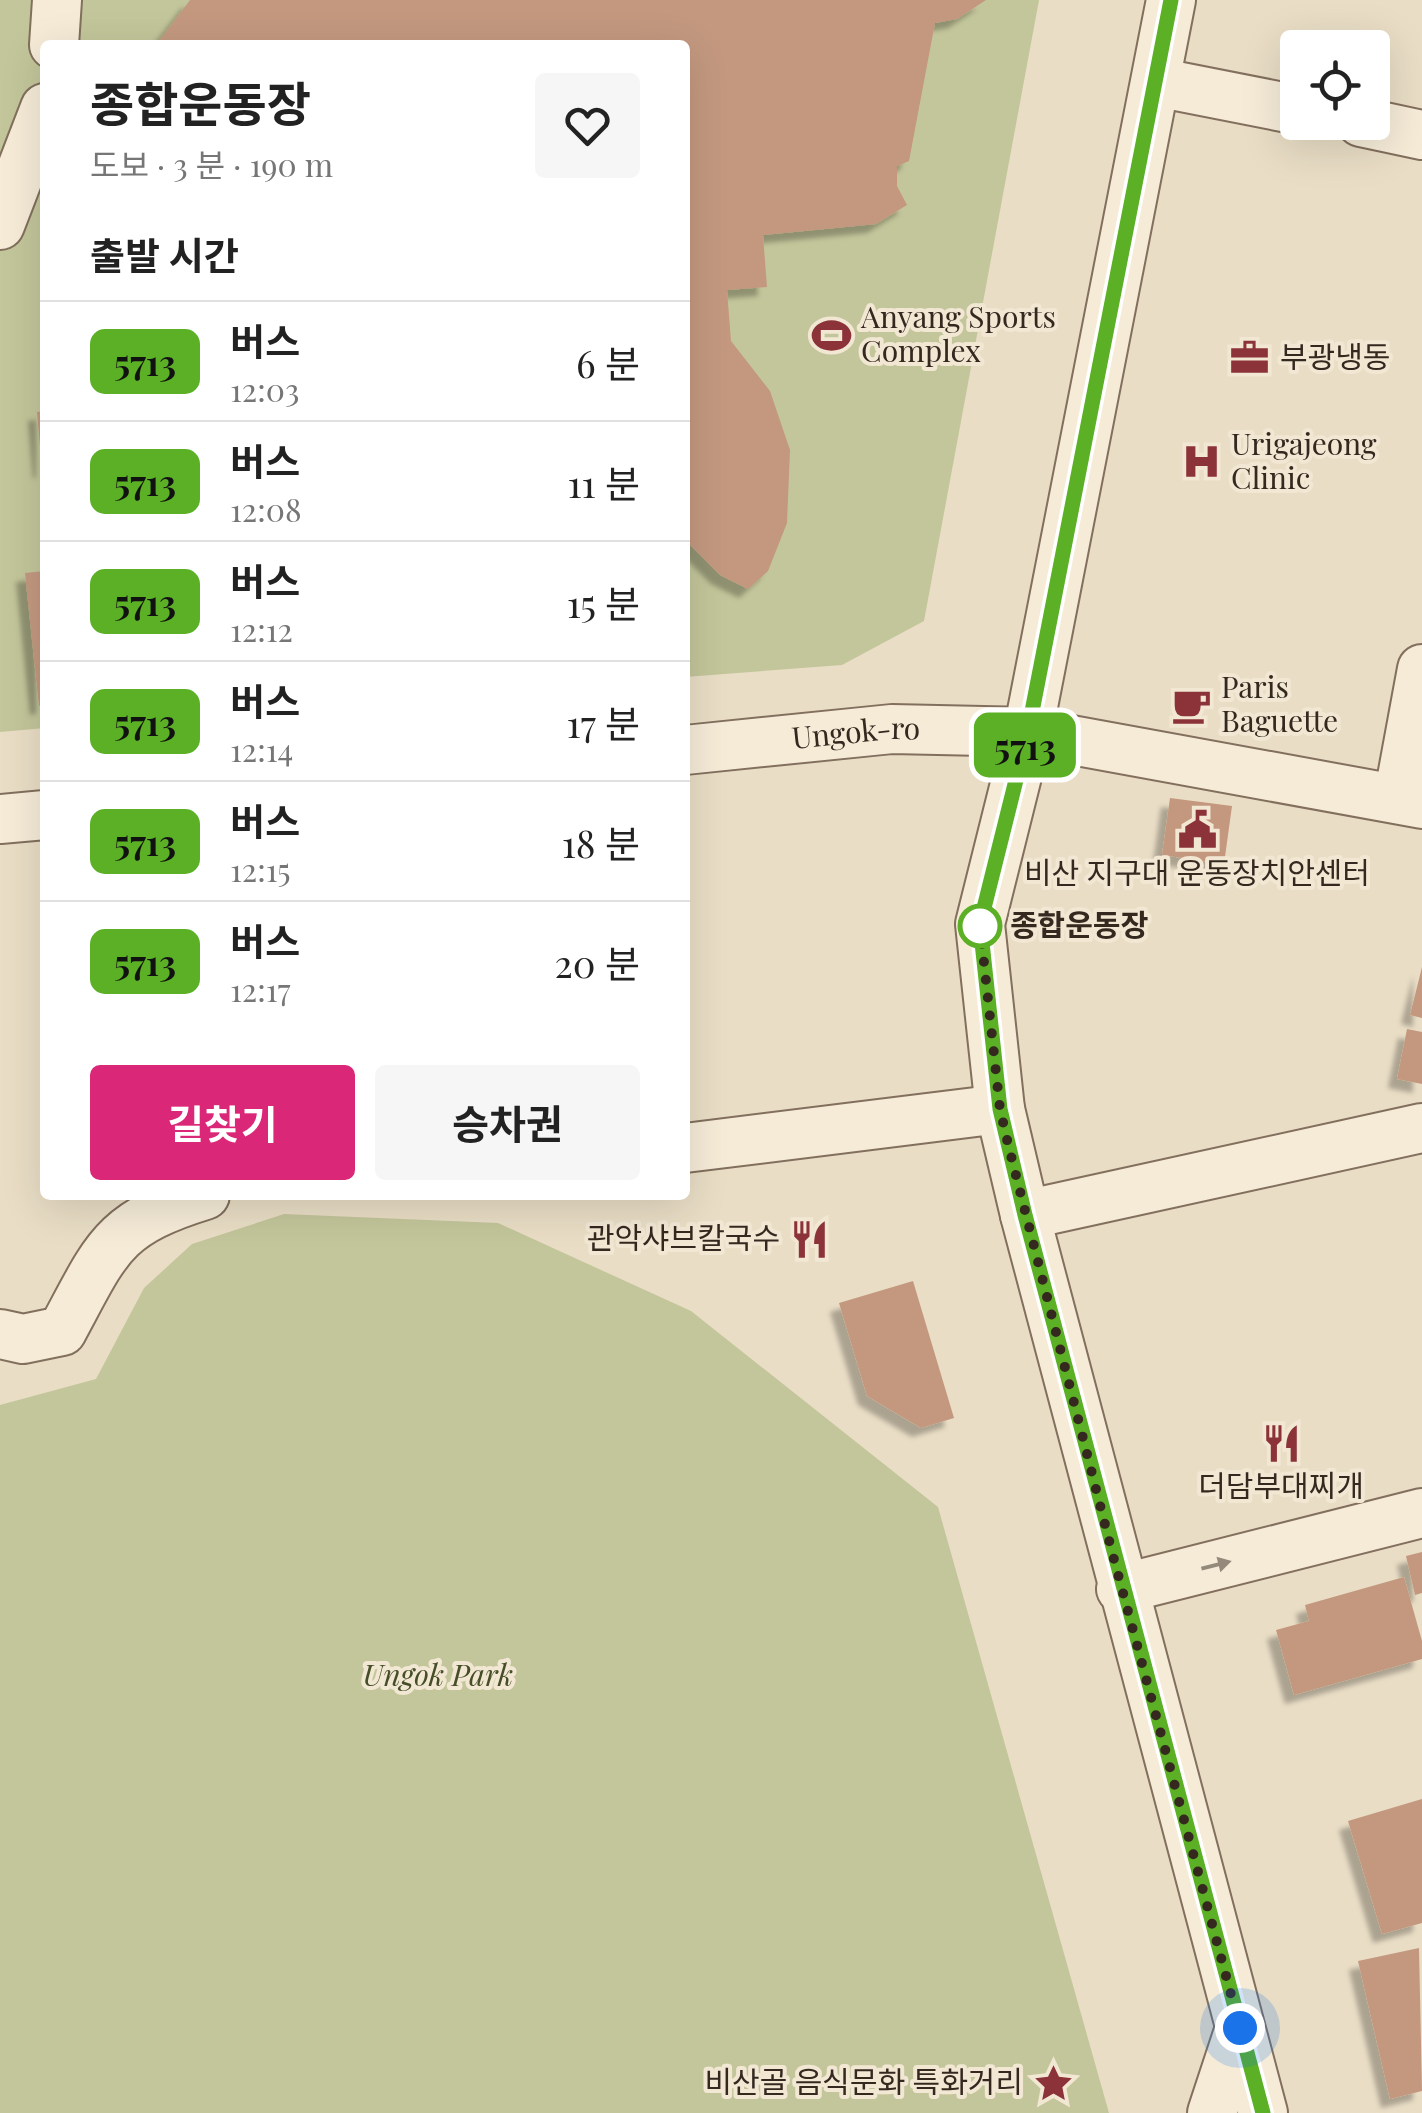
<!DOCTYPE html>
<html lang="ko">
<meta charset="utf-8">
<style>
:root{--surface:#fff;--page:#f6f6f6;--text:#222;--muted:#767676;--line:#e0e0e0;--accent:#db2777}
body{margin:0;font-family:"Playfair Display","Noto Sans KR",serif;background:var(--page);color:var(--text);height:100vh;display:flex;flex-direction:column;font-size:38px;white-space:nowrap}
*{box-sizing:border-box;margin:0}
p{font-size:32px;color:var(--muted)}
.icon{flex:none;width:55px;height:55px;fill:none;stroke:currentColor;stroke-width:2;stroke-linecap:round;stroke-linejoin:round}
.map{position:relative;flex:1;overflow:hidden}
.side{position:absolute;left:40px;top:40px;width:650px;height:1160px;display:flex;flex-direction:column;background:var(--surface);border-radius:10px;box-shadow:0 10px 40px #0002}
.side>*{flex:none}
.badge{padding:0 20px;border-radius:15px;font-size:35px;line-height:65px}
.tools{position:absolute;left:1280px;top:30px;display:grid;gap:20px}
.tools a{display:grid;place-items:center;width:110px;height:110px;border-radius:10px;background:var(--surface);box-shadow:0 10px 40px #0002;font-size:50px}
.you{position:absolute;width:50px;height:50px;margin:-25px;border:8px solid #fff;border-radius:50%;background:#1a73e8;box-shadow:0 0 0 15px #1a73e833}
.map>.badge{position:absolute;translate:-50% -50%;box-shadow:0 0 0 5px #fff}
h2{padding:0 50px;font-size:38px;line-height:90px}
.round{display:grid;place-items:center;flex:none;width:105px;height:105px;border-radius:10px;background:var(--page)}
.head{display:flex;align-items:center;justify-content:space-between;height:170px;padding:0 50px}
h1{font-size:48px;font-weight:700;line-height:75px}
.button{display:flex;gap:20px;margin-top:auto;padding:20px 50px}
.button a{flex:1;height:115px;border-radius:10px;background:var(--accent);color:#fff;font-size:40px;font-weight:700;line-height:115px;text-align:center}
.button a+a{background:var(--page);color:var(--text)}
ul{padding:0;list-style:none}
li{display:flex;align-items:center;gap:30px;height:120px;padding:0 50px;border-top:2px solid var(--line)}
li div{flex:1}
li b{display:block;font-size:38px}
li em{font-style:normal}
li .badge{min-width:110px;font-weight:700;text-align:center}
.map>svg:first-child{display:block}
</style>
<div class="map">
<svg width="1422" height="2113" viewBox="0 0 1422 2113">
<defs>
<filter id="shadow"><feDropShadow dx="-9" dy="9" stdDeviation="2.5" flood-color="#0004"/></filter>
</defs>
<rect width="100%" height="100%" fill="#e9ddc5"/>
<!-- green -->
<path fill="#c3c69a" d="M 0,0 L 1039,0 L 924,621 L 842,665 L 685,677 L 685,45 L 45,45 L 45,728 L 0,732 Z
M 284,1214 L 498,1223 L 691,1311 L 938,1507 L 1109,2113 L 0,2113 L 0,1405 L 96,1379 L 144,1288 L 192,1244 Z"/>
<!-- building -->
<path fill="#c3987f" filter="url(#shadow)" d="M 190,0 L 986,0 L 957,19 L 935,23 L 909,161 L 897,166 L 897,186 L 907,205 L 876,224 L 763,235 L 767,287 L 727,290 L 731,341 L 770,391 L 790,450 L 787,523 L 768,571 L 748,589 L 720,575 L 685,540 L 685,45 L 156,45 Z
M 45,411 L 45,469 L 42,469 L 37,412 Z
M 45,571 L 45,705 L 39,706 L 25,573 Z
M 1170,798 L 1232,806 L 1224,864 L 1162,855 Z
M 1422,967 L 1422,1018 L 1410,1015 Z
M 1407,1029 L 1422,1032 L 1422,1084 L 1397,1079 Z
M 913,1281 L 954,1418 L 921,1428 L 867,1396 L 839,1303 Z
M 1422,1552 L 1422,1593 L 1415,1595 L 1406,1556 Z
M 1404,1577 L 1422,1641 L 1422,1659 L 1294,1695 L 1276,1630 L 1309,1621 L 1305,1605 Z
M 1422,1799 L 1422,1923 L 1382,1934 L 1348,1821 Z
M 1419,1948 L 1422,2091 L 1390,2099 L 1358,1961 Z"/>
<g fill="none" stroke-linecap="round" stroke-linejoin="round">
<defs>
<g id="minor">
<path d="M 1171,0 L 1028,732 L 980,924 L 1000,1109 L 1025,1215 L 1263,2113"/>
<path d="M 54,45 L 57,0"/>
<path d="M 1156,82 L 1298,110"/>
<path d="M 1361,122 L 1422,135"/>
<path d="M 0,225 L 45,108"/>
<path id="s1" d="M 685,750 L 892,729 L 1028,732 L 1422,804"/>
<path d="M 1398,799 L 1422,669"/>
<path d="M 0,819 L 45,815"/>
<path d="M 685,1148 L 1000,1109"/>
<path d="M 1025,1215 L 1422,1128"/>
<path d="M 0,1334 L 23,1339 L 62,1331 C 107,1248 111,1224 205,1195"/>
<path d="M 1121,1589 L 1422,1513"/>
<path d="M 1212,2113 L 1240,2028"/>
</g>
</defs>
<!-- minor casing -->
<use href="#minor" stroke="#826f5d" stroke-width="52"/>
<!-- minor -->
<use href="#minor" stroke="#f5ebd7" stroke-width="48"/>
</g>
<!-- one-way arrows -->
<defs><path id="oneway-solid" d="M-6-.8H1V-3.2L6.5 0L1 3.2V.8H-6Z" transform="scale(2.5)"/></defs>
<use fill="#948a7b" href="#oneway-solid" transform="translate(1216 1565) rotate(-14)"/>
<g fill="none" stroke-linecap="round" stroke-linejoin="round">
<defs>
<path id="line" d="M 1171,0 L 1028,732 L 980,924 L 1000,1109 L 1025,1215 L 1263,2113"/>
</defs>
<!-- line casing -->
<use href="#line" stroke="#fff" stroke-width="22"/>
<!-- line -->
<use href="#line" stroke="#5bb025" stroke-width="15"/>
<!-- walk -->
<path stroke="#34281f" stroke-width="10" stroke-dasharray="0 18" d="M 980,926 L 1000,1109 L 1008,1144 L 1112,1552 L 1240,2028"/>
</g>
<!-- icons -->
<defs>
<symbol id="stadium-bare" viewBox="-9 -9 18 18"><path d="M0-5a6.5 5 0 1 0 0 10a6.5 5 0 1 0 0-10ZM-3.5-1.8h7v3.6h-7Z" fill="#8b3338" stroke="#f1e7d3" stroke-width="2.5" paint-order="stroke"/></symbol>
<symbol id="office-bare" viewBox="-9 -9 18 18"><path d="M-6-3h4V-5.5h4V-3h4V5H-6ZM-1-4.5V-3h2v-1.5ZM-6 0V1H6V0Z" fill="#8b3338" stroke="#f1e7d3" stroke-width="2.5" paint-order="stroke"/></symbol>
<symbol id="hospital-bare" viewBox="-9 -9 18 18"><path d="M-5-5h3v3.5h4V-5h3V5h-3V1.5h-4V5h-3Z" fill="#8b3338" stroke="#f1e7d3" stroke-width="2.5" paint-order="stroke"/></symbol>
<symbol id="cafe-bare" viewBox="-9 -9 18 18"><path d="M-5.5-4.5H6V0H3Q3 3.5 0 3.5H-2.5Q-5.5 3.5-5.5 0ZM3-3.2v2h1.7v-2ZM-6 4.5H4V6H-6Z" fill="#8b3338" stroke="#f1e7d3" stroke-width="2.5" paint-order="stroke"/></symbol>
<symbol id="civic-bare" viewBox="-9 -9 18 18"><path d="M-.6-6.5H3V-4.5H.6V-3L4-1V1h2V6H-6V1h2V-1L-.6-3ZM-1.2 2.5V6h2.4V2.5Z" fill="#8b3338" stroke="#f1e7d3" stroke-width="2.5" paint-order="stroke"/></symbol>
<symbol id="restaurant-bare" viewBox="-9 -9 18 18"><path d="M-5-6h1v4h1v-4h1v4h1v-4h1v5L-1.5 .5V6h-2V.5L-5-1ZM5-6V6H3V1.5H1.5Q1.5-4 5-6Z" fill="#8b3338" stroke="#f1e7d3" stroke-width="2.5" paint-order="stroke"/></symbol>
<symbol id="sight-bare" viewBox="-9 -9 18 18"><path d="M0-6L1.8-2.2L6-1.7L2.9 1.2L3.7 5.4L0 3.3L-3.7 5.4L-2.9 1.2L-6-1.7L-1.8-2.2Z" fill="#8b3338" stroke="#f1e7d3" stroke-width="2.5" paint-order="stroke"/></symbol>
</defs>
<g fill-rule="evenodd">
<use href="#stadium-bare" x="804" y="308" width="55" height="55"/>
<use href="#office-bare" x="1222" y="330" width="55" height="55"/>
<use href="#hospital-bare" x="1174" y="434" width="55" height="55"/>
<use href="#cafe-bare" x="1164" y="678" width="55" height="55"/>
<use href="#civic-bare" x="1170" y="802" width="55" height="55"/>
<use href="#restaurant-bare" x="782" y="1212" width="55" height="55"/>
<use href="#restaurant-bare" x="1254" y="1416" width="55" height="55"/>
<use href="#sight-bare" x="1026" y="2056" width="55" height="55"/>
</g>
<!-- markers -->
<circle fill="#fff" stroke="#5bb025" stroke-width="5" cx="980" cy="926" r="20"/>
<g text-anchor="middle" stroke-width="8" stroke-linejoin="round" paint-order="stroke">
<!-- poi labels -->
<g font-size="30" fill="#34281f" stroke="#f1e7d3" text-anchor="start">
<text x="861" y="328">Anyang Sports<tspan x="861" dy="34">Complex</tspan></text>
<text x="1280" y="368">부광냉동</text>
<text x="1231" y="455">Urigajeong<tspan x="1231" dy="34">Clinic</tspan></text>
<text x="1221" y="698">Paris<tspan x="1221" dy="34">Baguette</tspan></text>
<text x="1197" y="884" text-anchor="middle">비산 지구대 운동장치안센터</text>
<text x="780" y="1249" text-anchor="end">관악샤브칼국수</text>
<text x="1281" y="1497" text-anchor="middle">더담부대찌개</text>
<text x="1023" y="2093" text-anchor="end">비산골 음식문화 특화거리</text>
</g>
<!-- street labels -->
<g font-size="30" fill="#34281f" stroke="#f1e7d3">
<text dy="10" stroke="none"><textPath href="#s1" startOffset="172">Ungok-ro</textPath></text>
</g>
<!-- stop labels -->
<g font-size="30" font-weight="bold" fill="#34281f" stroke="#f1e7d3" text-anchor="start">
<text x="1010" y="936">종합운동장</text>
</g>
<!-- park labels -->
<g font-size="30" font-style="italic" fill="#464e28" stroke="#f1e7d3">
<text x="438" y="1686">Ungok Park</text>
</g>
</g>
</svg>
<div class="tools">
<a><svg class="icon" aria-label="locate" viewBox="0 0 24 24"><circle cx="12" cy="12" r="6"/><path d="M12 2v4M12 18v4M2 12h4M18 12h4"/></svg></a>
</div>
<div class="you" style="left:1240px;top:2028px"></div>
<b class="badge" style="left:1025px;top:745px;background:#5bb025;color:#111">5713</b>
<section class="side">
<div class="head"><div><h1>종합운동장</h1><p>도보 · 3 분 · 190 m</p></div><a class="round"><svg class="icon" aria-label="heart" viewBox="0 0 24 24"><path d="M12 20l-8-8c-3-5 5-10 8-4 3-6 11-1 8 4z"/></svg></a></div>
<h2>출발 시간</h2>
<ul>
<li><span class="badge" style="background:#5bb025;color:#111">5713</span><div><b>버스</b><p>12:03</p></div><em>6 분</em></li>
<li><span class="badge" style="background:#5bb025;color:#111">5713</span><div><b>버스</b><p>12:08</p></div><em>11 분</em></li>
<li><span class="badge" style="background:#5bb025;color:#111">5713</span><div><b>버스</b><p>12:12</p></div><em>15 분</em></li>
<li><span class="badge" style="background:#5bb025;color:#111">5713</span><div><b>버스</b><p>12:14</p></div><em>17 분</em></li>
<li><span class="badge" style="background:#5bb025;color:#111">5713</span><div><b>버스</b><p>12:15</p></div><em>18 분</em></li>
<li><span class="badge" style="background:#5bb025;color:#111">5713</span><div><b>버스</b><p>12:17</p></div><em>20 분</em></li>
</ul>
<div class="button"><a>길찾기</a><a>승차권</a></div>
</section>
</div>
